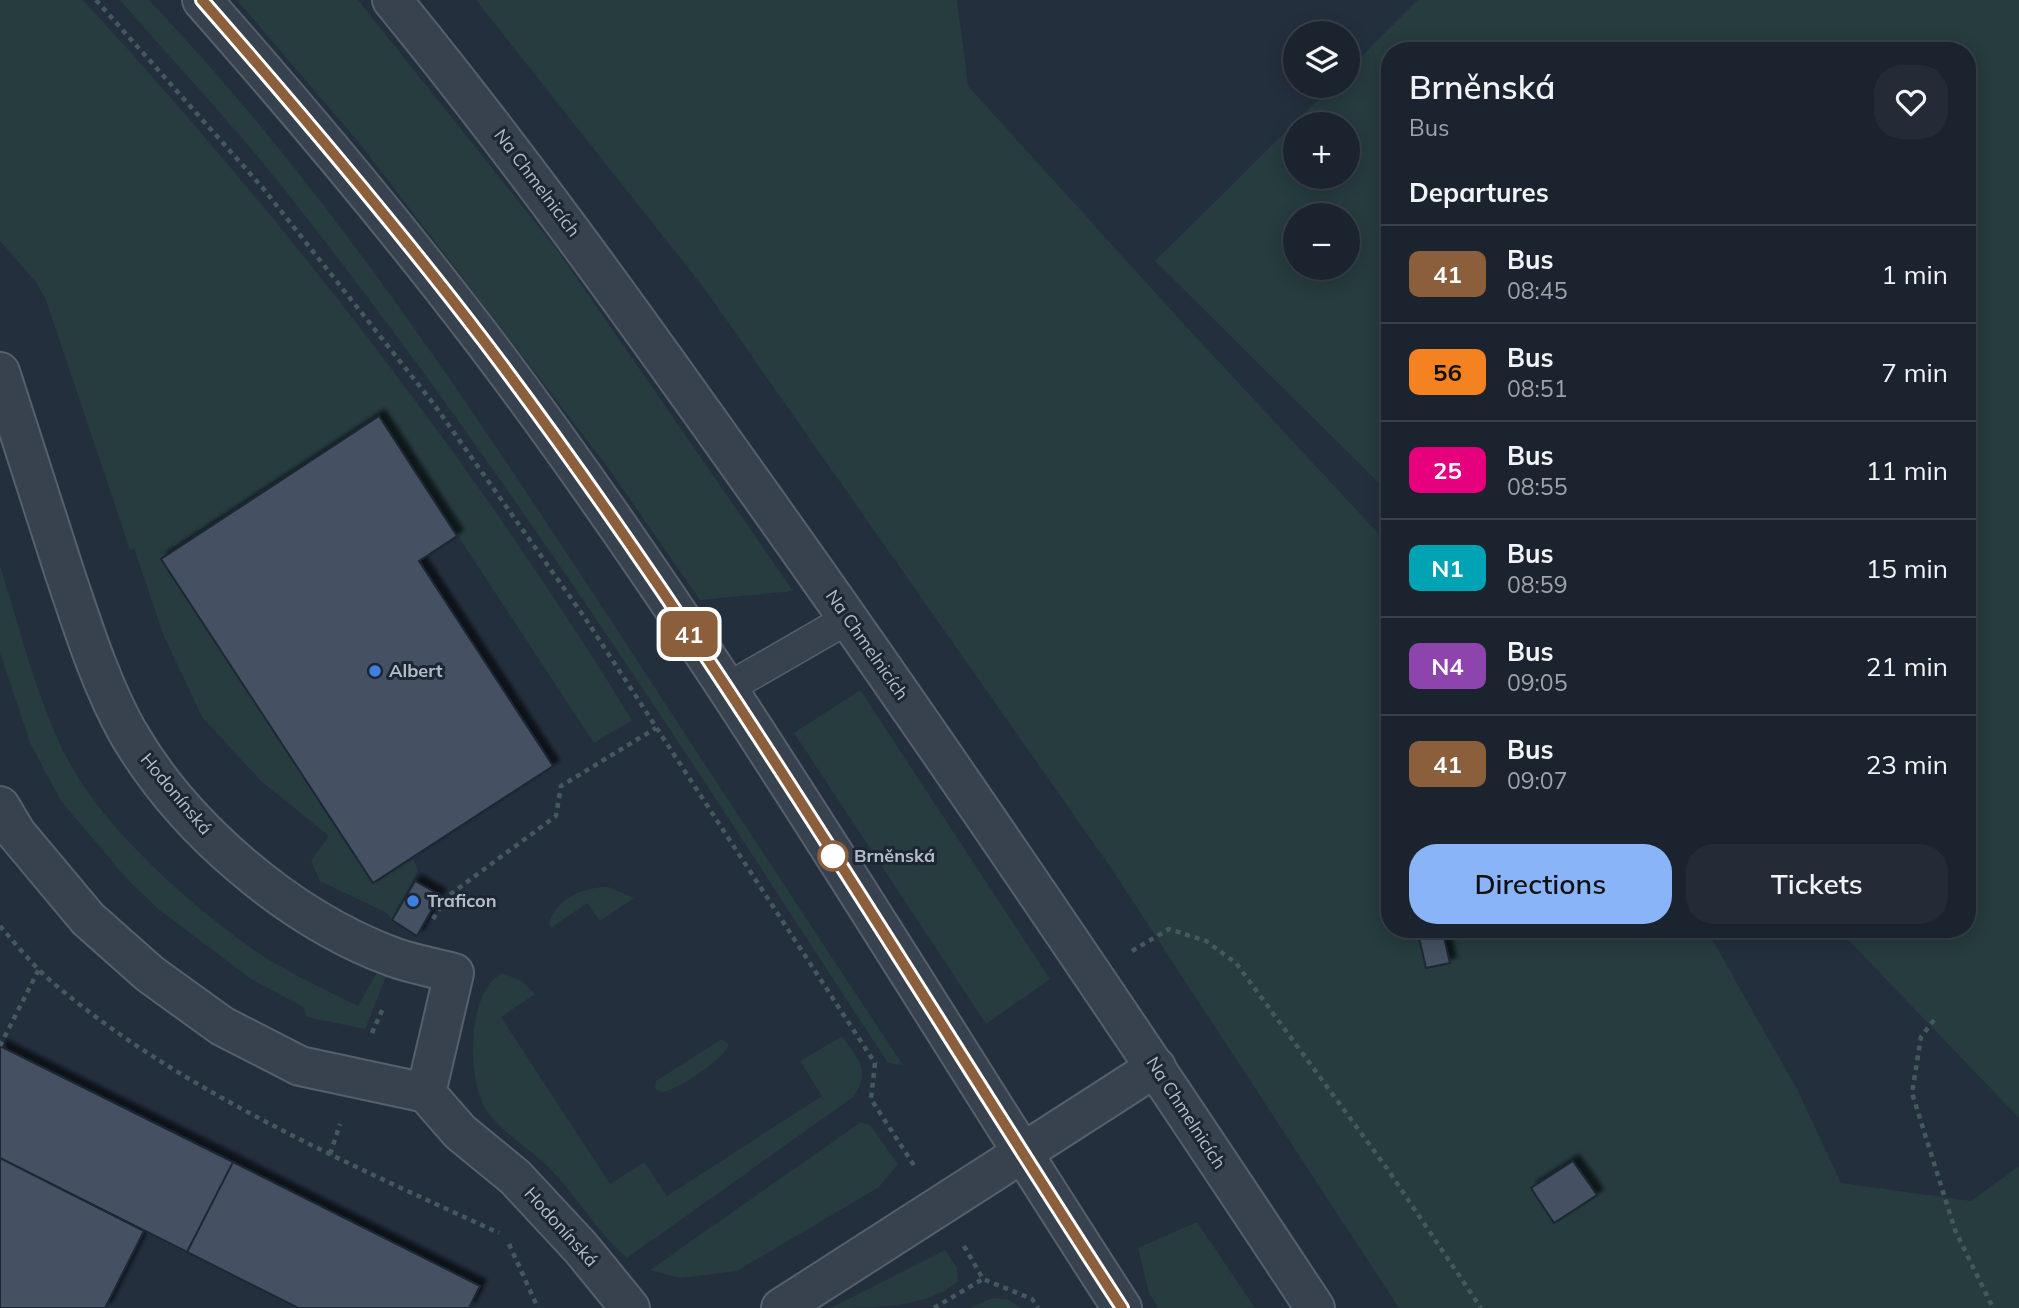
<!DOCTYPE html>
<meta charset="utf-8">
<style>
:root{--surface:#1b232e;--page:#242b36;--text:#f1f3f6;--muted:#a0a4aa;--line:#39404a;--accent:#8ab4f8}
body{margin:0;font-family:Mulish,sans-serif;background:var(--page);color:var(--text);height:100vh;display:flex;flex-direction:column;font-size:26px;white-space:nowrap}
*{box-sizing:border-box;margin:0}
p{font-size:23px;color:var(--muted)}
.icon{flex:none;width:38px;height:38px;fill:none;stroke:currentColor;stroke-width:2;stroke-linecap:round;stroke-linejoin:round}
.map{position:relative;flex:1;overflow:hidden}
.panel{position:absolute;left:1381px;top:42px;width:595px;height:896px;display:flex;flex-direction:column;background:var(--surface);border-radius:28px;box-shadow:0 4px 18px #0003,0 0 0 2px var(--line)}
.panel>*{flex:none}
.badge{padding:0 14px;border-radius:10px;font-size:24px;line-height:46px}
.tools{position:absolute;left:1283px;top:21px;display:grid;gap:14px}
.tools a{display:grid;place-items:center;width:77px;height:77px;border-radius:50%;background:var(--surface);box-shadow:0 4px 18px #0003,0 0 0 2px var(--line);font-size:35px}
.map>.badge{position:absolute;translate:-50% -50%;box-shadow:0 0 0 4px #fff}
h2{padding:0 28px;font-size:26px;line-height:63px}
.round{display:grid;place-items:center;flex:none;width:74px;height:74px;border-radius:28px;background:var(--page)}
.summary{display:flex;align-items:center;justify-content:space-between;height:119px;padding:0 28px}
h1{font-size:33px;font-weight:600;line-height:52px}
.cta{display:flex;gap:14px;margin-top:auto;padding:14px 28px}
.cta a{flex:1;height:80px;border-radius:28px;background:var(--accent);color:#111;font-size:28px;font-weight:600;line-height:80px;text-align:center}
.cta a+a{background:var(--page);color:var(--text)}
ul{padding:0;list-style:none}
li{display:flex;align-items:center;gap:21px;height:98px;padding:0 28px;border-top:2px solid var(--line)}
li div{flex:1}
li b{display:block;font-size:26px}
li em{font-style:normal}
li .badge{min-width:77px;font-weight:700;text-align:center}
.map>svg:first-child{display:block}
</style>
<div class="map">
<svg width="2019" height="1308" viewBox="0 0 2019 1308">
<defs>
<filter id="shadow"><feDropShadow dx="6" dy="-6" stdDeviation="2" flood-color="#0009"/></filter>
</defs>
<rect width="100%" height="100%" fill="#242f3e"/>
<!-- green -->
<path fill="#263c3f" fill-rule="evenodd" d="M 0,0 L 83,0 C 287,222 474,463 632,720 L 594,743 L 379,416 L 161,558 L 373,883 L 413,858 L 418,871 L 392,920 L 387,913 L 320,881 L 311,861 L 329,836 L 261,781 L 202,717 L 163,634 L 134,548 L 130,550 L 46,300 L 36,282 L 0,241 Z
M 120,0 L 149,0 C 320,180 457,386 593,593 C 696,751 799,908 903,1065 L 888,1063 C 692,763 500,460 276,179 C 227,118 172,60 120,0 Z
M 237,0 L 358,0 L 558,251 L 793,591 L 700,600 L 609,469 L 361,145 Z
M 476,0 L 957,0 L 968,86 L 1181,321 L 1389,545 L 1390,929 L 1706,929 L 1797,1089 L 1841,1183 L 1971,1201 L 2019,1166 L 2019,1308 L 1399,1308 L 1111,868 L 704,288 Z
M 1418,0 L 2019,0 L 2019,1118 L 1838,929 L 1967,929 L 1967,51 L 1390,51 L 1389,493 L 1155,261 L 1332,86 L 1348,86 L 1348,70 ZM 1348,124 L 1348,177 L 1295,177 L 1295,124 ZM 1295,215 L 1348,215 L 1348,268 L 1295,268 Z
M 0,566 C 21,631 37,702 69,762 C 105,829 188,903 250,947 C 283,971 321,988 358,1006 L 376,974 L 386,977 L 365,1029 L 307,1017 L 303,1007 L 251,979 L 157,908 L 128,880 L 61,801 L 31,745 L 0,653 Z
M 860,690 L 1050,979 L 986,1024 L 794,733 Z
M 608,887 L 634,898 L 600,921 L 587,903 L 551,928 L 549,924 C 556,899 583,887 608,887 Z
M 503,973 L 523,982 L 535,994 L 501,1017 L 610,1184 L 644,1162 L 667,1196 L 822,1096 L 800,1061 L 842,1036 C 858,1060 872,1070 853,1097 L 627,1258 C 596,1231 576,1194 546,1165 C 526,1146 498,1130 484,1106 C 467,1076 467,989 503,973 Z
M 722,1039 L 729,1045 C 724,1059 676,1091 662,1092 L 655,1089 L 656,1081 Z
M 861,1122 L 870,1125 L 898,1164 L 879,1187 L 737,1271 L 681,1278 L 650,1270 Z
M 1197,1222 L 1255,1308 L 1158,1308 L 1149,1293 L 1138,1248 Z
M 945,1250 L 957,1268 L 958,1281 C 927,1308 874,1308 831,1308 Z
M 992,1298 L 1007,1299 L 1021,1308 L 969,1308 Z"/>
<!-- building -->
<path fill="#455162" stroke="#1f2835" stroke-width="2" filter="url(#shadow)" d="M 379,416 L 457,536 L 419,561 L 553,766 L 373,883 L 161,559 Z
M 415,881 L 440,895 L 417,936 L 392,920 Z
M 1417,929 L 1442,929 L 1450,963 L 1426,968 Z
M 0,1046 L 233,1162 L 187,1252 L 0,1158 Z
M 0,1158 L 144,1231 L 105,1308 L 0,1308 Z
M 1573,1161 L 1597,1195 L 1554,1223 L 1531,1188 Z
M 233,1162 L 480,1286 L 469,1308 L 298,1308 L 187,1252 Z"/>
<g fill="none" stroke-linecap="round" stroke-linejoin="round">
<defs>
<path id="service" d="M 726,689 L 849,618"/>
<path id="minor" d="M 0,372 C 22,439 43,507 65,574 C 83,627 100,682 127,731 C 182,827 288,918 393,957 C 413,964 434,968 454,973 L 426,1093
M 0,806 L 16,833 L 88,919 L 150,974 L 222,1026 L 300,1066 L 426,1093 L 460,1132 L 515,1177 L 581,1248 L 630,1308
M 781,1308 L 1156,1067"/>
<path id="tertiary" d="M 202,0 C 299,110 395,224 484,341 C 717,649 912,985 1122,1308
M 392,0 C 518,154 633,315 748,477 C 943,750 1130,1028 1315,1308"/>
</defs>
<!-- service casing -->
<use href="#service" stroke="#565f6c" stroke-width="33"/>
<!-- minor casing -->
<use href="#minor" stroke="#565f6c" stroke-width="42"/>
<!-- tertiary casing -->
<use href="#tertiary" stroke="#565f6c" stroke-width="42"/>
<!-- path -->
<path stroke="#44595c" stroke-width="4.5" stroke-dasharray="5 5" stroke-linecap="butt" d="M 96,0 L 262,187 L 433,403 L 585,618 L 875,1063 L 871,1099 L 915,1167
M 433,919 L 448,896 L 556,816 L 561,786 L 656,728
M 0,926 C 16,944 32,965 51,981 C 176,1089 349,1164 499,1233
M 1132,951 L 1169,929 L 1206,941 L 1236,963 L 1386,1167 L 1481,1308
M 1934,1020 L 1921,1037 L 1912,1093 L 1955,1230 L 1993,1308
M 372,1033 L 384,1006
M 0,1046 L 39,969
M 330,1154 L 340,1124
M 509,1244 L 538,1308
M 964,1246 L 983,1279 L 1032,1299 L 1038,1308
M 934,1308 L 983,1279"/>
<!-- service -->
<use href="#service" stroke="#38414e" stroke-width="30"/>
<!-- minor -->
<use href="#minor" stroke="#38414e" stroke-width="38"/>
<!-- tertiary -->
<use href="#tertiary" stroke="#38414e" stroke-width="38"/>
</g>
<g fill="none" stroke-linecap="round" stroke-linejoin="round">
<defs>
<path id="line" d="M 202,0 C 299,111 395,224 484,341 C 717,649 912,985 1122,1308"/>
</defs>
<!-- line casing -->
<use href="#line" stroke="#fff" stroke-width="16"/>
<!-- line -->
<use href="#line" stroke="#8b5e3c" stroke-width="10"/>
</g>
<!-- markers -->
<g fill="#3f7fe0" stroke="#1d2633" stroke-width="2.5">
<circle cx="375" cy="671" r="7"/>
<circle cx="413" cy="901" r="7"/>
</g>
<circle fill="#fff" stroke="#8b5e3c" stroke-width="3.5" cx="833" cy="856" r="14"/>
<g text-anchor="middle" stroke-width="6" stroke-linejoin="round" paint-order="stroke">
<!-- street labels -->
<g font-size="18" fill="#b4bcc9" stroke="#1d2633">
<text transform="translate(537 183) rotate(53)" y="6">Na Chmelnicích</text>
<text transform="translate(867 645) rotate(55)" y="6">Na Chmelnicích</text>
<text transform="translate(176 794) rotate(50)" y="6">Hodonínská</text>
<text transform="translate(1186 1113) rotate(57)" y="6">Na Chmelnicích</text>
<text transform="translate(561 1227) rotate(48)" y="6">Hodonínská</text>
</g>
<!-- poi labels -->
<g font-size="18" font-weight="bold" fill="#b4bcc9" stroke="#1d2633" text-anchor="start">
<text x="389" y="677">Albert</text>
<text x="427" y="907">Traficon</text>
</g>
<!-- stop labels -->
<g font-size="18" font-weight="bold" fill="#b4bcc9" stroke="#1d2633" text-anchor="start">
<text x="854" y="862">Brněnská</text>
</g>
</g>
</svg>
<div class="tools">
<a><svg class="icon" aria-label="layers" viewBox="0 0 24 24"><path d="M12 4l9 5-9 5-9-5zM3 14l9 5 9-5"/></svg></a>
<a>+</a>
<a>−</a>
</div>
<b class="badge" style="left:689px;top:634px;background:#8b5e3c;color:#fff">41</b>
<section class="panel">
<div class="summary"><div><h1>Brněnská</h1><p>Bus</p></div><a class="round"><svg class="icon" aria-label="heart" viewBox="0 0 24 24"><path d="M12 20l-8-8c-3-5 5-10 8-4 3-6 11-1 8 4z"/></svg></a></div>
<h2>Departures</h2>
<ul>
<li><span class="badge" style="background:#8b5e3c;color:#fff">41</span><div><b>Bus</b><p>08:45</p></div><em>1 min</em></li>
<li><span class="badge" style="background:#f58220;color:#111">56</span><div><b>Bus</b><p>08:51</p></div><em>7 min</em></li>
<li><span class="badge" style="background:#e6007e;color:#fff">25</span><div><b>Bus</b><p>08:55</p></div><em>11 min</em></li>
<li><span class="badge" style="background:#00a3b4;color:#fff">N1</span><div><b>Bus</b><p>08:59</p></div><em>15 min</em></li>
<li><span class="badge" style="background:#8e44ad;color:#fff">N4</span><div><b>Bus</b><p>09:05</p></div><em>21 min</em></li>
<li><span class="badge" style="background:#8b5e3c;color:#fff">41</span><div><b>Bus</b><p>09:07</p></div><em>23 min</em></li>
</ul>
<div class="cta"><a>Directions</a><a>Tickets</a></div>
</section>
</div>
